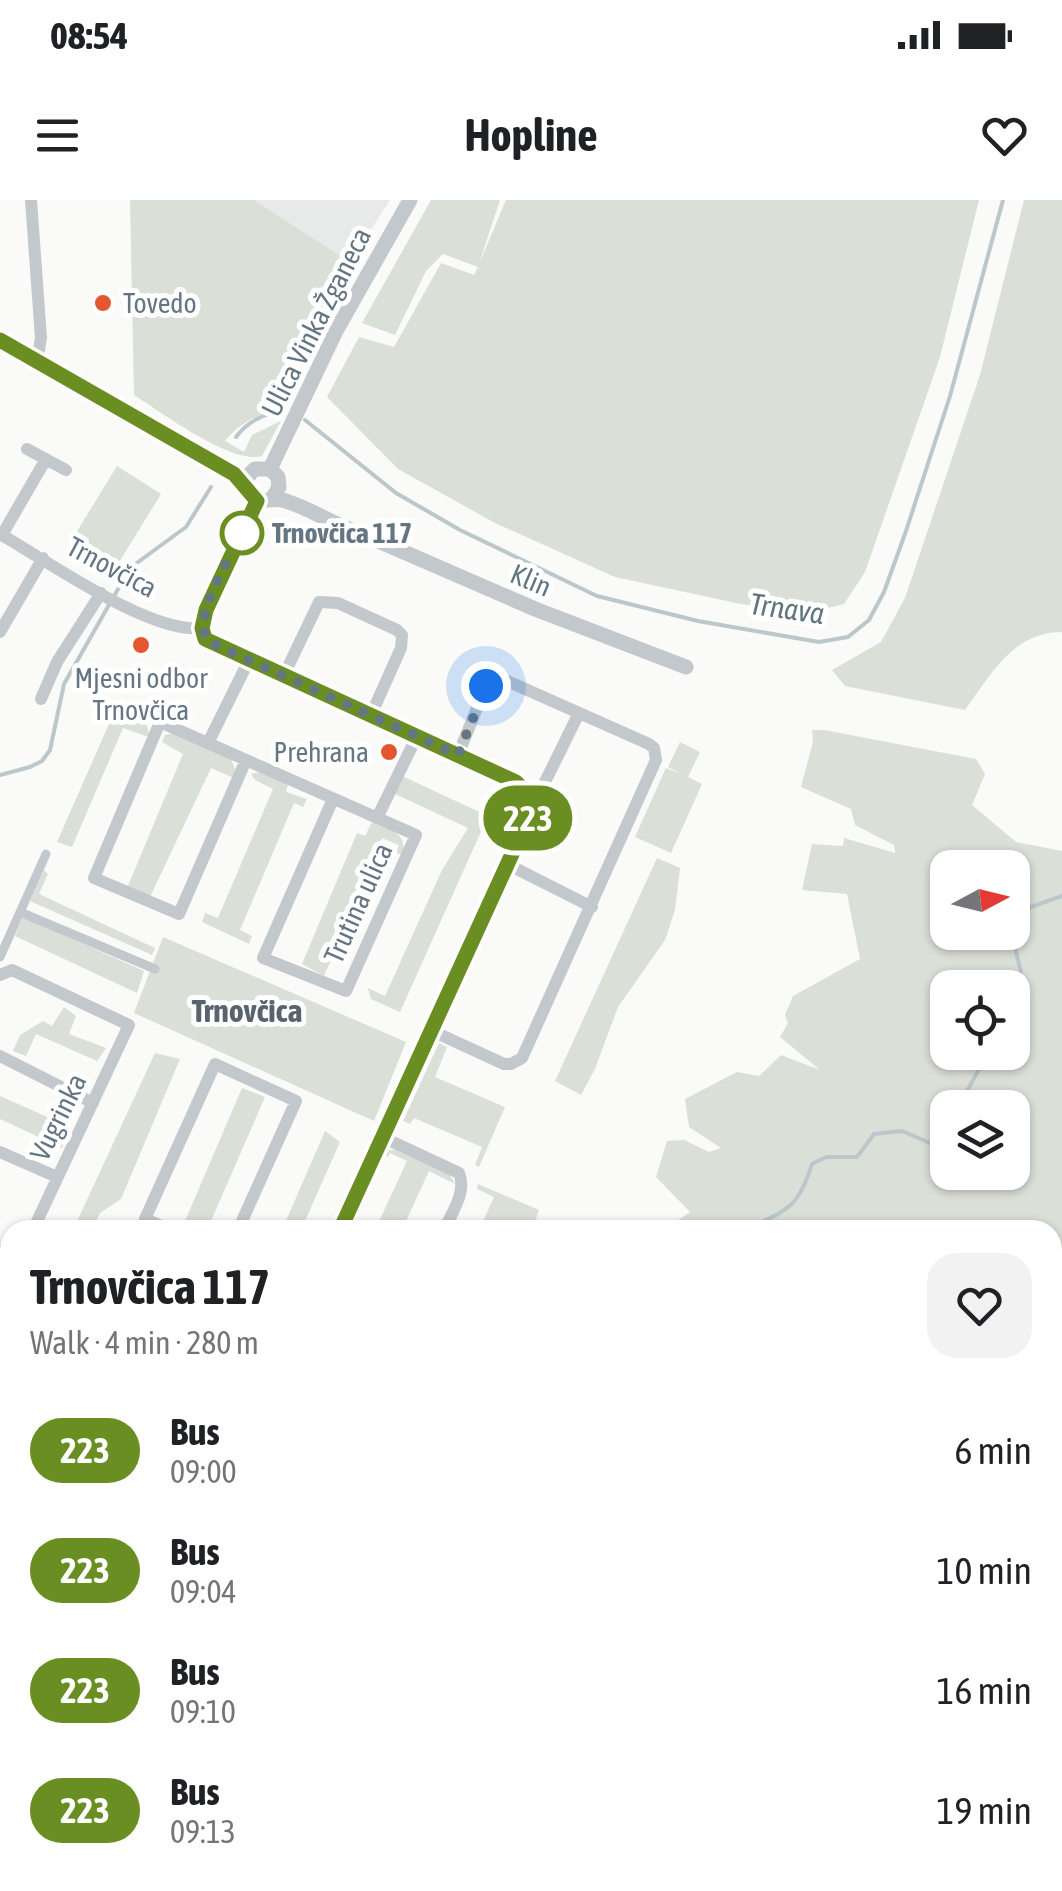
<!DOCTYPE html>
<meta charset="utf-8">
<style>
:root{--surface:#fff;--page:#f2f2f2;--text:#202124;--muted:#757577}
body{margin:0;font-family:"Asap Condensed",sans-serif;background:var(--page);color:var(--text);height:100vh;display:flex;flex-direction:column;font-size:38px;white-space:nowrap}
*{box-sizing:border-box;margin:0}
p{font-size:32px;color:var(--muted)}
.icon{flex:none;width:55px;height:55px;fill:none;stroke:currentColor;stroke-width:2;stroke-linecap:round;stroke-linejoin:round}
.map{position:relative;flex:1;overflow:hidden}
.panel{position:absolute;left:0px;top:1020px;width:1062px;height:672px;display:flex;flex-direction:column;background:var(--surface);border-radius:30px 30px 0 0;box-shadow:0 2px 8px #0004}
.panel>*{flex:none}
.badge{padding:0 20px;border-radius:32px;font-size:35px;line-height:65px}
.needle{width:65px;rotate:83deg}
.tools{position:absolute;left:930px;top:650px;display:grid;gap:20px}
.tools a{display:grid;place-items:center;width:100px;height:100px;border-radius:20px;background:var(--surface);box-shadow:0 2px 8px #0004;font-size:50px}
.you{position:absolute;width:50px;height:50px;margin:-25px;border:8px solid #fff;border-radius:50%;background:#1a73e8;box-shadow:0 0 0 15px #1a73e833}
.map>.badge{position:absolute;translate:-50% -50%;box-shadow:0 0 0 5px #fff}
.round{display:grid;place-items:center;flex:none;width:105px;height:105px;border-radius:30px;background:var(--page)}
.head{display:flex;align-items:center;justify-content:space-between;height:170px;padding:0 30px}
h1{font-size:48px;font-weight:700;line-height:75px}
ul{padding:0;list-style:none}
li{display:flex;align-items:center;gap:30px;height:120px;padding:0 30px}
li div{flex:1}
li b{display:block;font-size:38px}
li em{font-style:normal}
li .badge{min-width:110px;font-weight:700;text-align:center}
.status{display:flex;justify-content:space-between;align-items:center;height:70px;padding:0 50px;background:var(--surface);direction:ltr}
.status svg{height:28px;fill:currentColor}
header{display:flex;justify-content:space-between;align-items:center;height:130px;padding:0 30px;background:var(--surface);font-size:45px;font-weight:700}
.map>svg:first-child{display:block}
</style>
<div class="status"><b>08:54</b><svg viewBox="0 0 49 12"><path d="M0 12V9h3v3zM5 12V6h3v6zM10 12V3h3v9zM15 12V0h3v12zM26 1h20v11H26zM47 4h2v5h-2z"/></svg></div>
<header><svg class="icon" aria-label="menu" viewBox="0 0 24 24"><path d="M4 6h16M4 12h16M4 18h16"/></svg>Hopline<svg class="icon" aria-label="heart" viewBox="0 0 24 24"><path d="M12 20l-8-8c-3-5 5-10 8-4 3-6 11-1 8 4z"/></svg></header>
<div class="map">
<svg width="1062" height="1691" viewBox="0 0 1062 1691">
<rect width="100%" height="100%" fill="#fafaf8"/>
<!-- built -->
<path fill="#e8e9e9" d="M 254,0 L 390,0 L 350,62 Z"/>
<!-- green -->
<path fill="#dadfd7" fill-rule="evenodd" d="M 130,0 L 254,0 L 350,62 L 285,206 C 260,214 242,220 225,241 L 244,252 L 252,235 L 281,221 L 262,256 C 232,265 161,212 134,195 Z
M 431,0 L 500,0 L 479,64 L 506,0 L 979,0 L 940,157 L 865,372 L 844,404 L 811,412 L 741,404 L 615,377 L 495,323 L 398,269 L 327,197 L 359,137 L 394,147 L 441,63 L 474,75 L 478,67 L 443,54 L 426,71 L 395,135 L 362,123 Z
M 1024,0 L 1062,0 L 1062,432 C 1013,432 991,474 965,510 L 845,486 L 832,470 L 881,442 L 905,398 L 980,175 Z
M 117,266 L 161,294 L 113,372 L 68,346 Z
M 116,508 C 133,514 149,516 149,537 L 123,528 L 72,647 L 57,642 Z
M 812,530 L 824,530 L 976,559 L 985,574 L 972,605 L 1016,642 L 1062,651 L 1062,1573 L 1053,1574 L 1052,1030 L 664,1030 L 690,1012 L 656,977 L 667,941 L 684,940 L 709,952 L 721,948 L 689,927 L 685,899 L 737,872 L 759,876 L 781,855 L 820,870 L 780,837 L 788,823 L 785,815 L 793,796 L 860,759 L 847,694 L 802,690 L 812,644 L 843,646 L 844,638 L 895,653 L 894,645 L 855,625 L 851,609 L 801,587 L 813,542 ZM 948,668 L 1012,668 L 1012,732 L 948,732 ZM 948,788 L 1012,788 L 1012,852 L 948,852 ZM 948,908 L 1012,908 L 1012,972 L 948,972 Z
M 176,533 L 231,559 L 236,572 L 234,578 L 211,568 L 150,697 L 128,686 L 183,554 L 162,542 L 165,535 Z
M 680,542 L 700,552 L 688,577 L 702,584 L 671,653 L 635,637 L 666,568 L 682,574 L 668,567 Z
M 259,572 L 288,584 L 286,592 L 307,599 L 303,607 L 294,603 L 240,730 L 252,736 L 249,744 L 202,722 L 205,713 L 218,718 L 273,589 L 255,580 L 251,574 Z
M 402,576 L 488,616 L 400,812 L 371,799 L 368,788 L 385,796 L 442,670 L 468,628 L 395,594 Z
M 372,622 C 391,630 407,632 403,655 L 396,653 L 399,645 L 382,638 L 324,776 L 302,764 L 357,633 L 365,636 Z
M 657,658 L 680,668 L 675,710 L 665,740 L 618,807 L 595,869 L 581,895 L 555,881 Z
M 44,670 L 48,674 L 39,694 L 155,748 L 152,755 L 30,701 Z
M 23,717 L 144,771 L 137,793 L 15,736 Z
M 163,737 L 406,842 L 374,921 L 134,813 Z
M 64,807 L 76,816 L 69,834 L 106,848 L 97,861 L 36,834 L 26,856 L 13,851 L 20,835 L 43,821 L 52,826 Z
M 439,843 L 447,847 L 435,877 L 505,907 L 479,967 L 475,965 L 482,947 L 414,918 L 410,924 L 403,921 Z
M 155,853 L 180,859 L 121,999 L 100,1013 L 92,1030 L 73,1030 Z
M 242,888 L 265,897 L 207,1030 L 188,1030 L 190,1023 L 185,1021 Z
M 0,896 L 70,927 L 62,948 L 0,919 Z
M 325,931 L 340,942 L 301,1030 L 282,1030 Z
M 387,950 L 395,950 L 450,975 L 455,984 L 429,971 L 402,1030 L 375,1030 L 407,961 L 390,953 L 388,957 L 383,955 Z
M 478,984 L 539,1010 L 532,1030 L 479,1030 L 494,997 L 477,989 Z
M 250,1682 L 835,1683 L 834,1691 L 251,1691 Z
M 1023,1682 L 1023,1691 L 849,1691 L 848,1683 Z"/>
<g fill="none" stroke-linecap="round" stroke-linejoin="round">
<!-- stream -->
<path stroke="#bbc7cb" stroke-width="4" d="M 305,220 L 396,293 L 460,330 L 597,396 L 698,421 L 819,442 L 848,437 L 869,420 L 884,392 L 906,331 L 950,196 L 1003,0
M 236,237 C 247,222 265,212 284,212
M 0,575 L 30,567 L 42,561 L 50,550 L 64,484 L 130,368 L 186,327 L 211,287
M 1012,722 L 1020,711 L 1062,696
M 1011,732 L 1021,772 L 1012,791
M 963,908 C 965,884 981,875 985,852
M 744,1030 C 785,1011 798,1010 812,964 L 826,957 L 857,957 L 874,934 L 902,931 L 930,943 L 948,935
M 413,1691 L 416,1682"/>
<!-- pedestrian -->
<path stroke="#c3c8cc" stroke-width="9" d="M 20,712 L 155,769
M 0,757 L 46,654"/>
<!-- minor -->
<path stroke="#c3c8cc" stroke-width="12" d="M 31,0 L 41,138 L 37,162
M 27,249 L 66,270
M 257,301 L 206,410 L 202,428 L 205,439 L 516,582 L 530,596
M 0,334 C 48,361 149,434 202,428
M 2,335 L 46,259
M 0,432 L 43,358
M 284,475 L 319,402 L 338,403 L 397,430 L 402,435 L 401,448 L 371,515
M 41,499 L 57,462 L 101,393
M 208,543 L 249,460
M 246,560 L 179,714 L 94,678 L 160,522 L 416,635 L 346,791 L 263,758 L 333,599
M 530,596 L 544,584 L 579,513
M 377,618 L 417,536
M 507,664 L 592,707
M 0,775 L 12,770 L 129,825 L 33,1030
M 430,830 L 504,864 L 511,864 L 522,858 L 656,560 L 654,548 L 649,544 L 505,480 L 491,481 L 486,486 L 458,555
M 0,856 L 93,903
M 382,937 L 459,973 C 467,992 452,1012 444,1030
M 0,952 L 57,977
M 171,1030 L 145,1019 L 215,864 L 296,901 L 238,1030
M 340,1030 L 529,617 L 530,596
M 0,1050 L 10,1055
M 0,1101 L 10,1080
M 0,1393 L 4,1398 L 0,1413
M 0,1548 L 10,1553
M 1052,1582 L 1062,1581
M 0,1635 L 10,1613
M 838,1682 L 838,1691
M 82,1691 L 86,1682
M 168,1691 L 171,1682"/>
<!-- tertiary -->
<path stroke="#c3c8cc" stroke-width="15" d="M 0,140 L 230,272 L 246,290
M 270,269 L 336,131 L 410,0
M 272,299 L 279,287 L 278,277 L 270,269 L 255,269 C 242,279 243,293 257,301 C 266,301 273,298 282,300 C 309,307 333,325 360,333 L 535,409 L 686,467"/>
</g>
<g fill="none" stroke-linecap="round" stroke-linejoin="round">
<defs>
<path id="line" d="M 0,140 L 234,274 L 257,301 L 206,410 L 202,428 L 205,439 L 516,582 L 530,596 L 529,617 L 340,1030"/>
</defs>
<!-- line casing -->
<use href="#line" stroke="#fff" stroke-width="22"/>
<!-- line -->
<use href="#line" stroke="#6b8e23" stroke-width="15"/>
<!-- walk -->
<path stroke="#657683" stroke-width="10" stroke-dasharray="0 18" d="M 242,333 C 231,357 189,421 209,442 L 458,555 L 486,486"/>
</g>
<!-- markers -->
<g fill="#e4572e" stroke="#fff" stroke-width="4">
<circle cx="103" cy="103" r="10"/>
<circle cx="141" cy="445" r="10"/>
<circle cx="389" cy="552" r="10"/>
</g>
<circle fill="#fff" stroke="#6b8e23" stroke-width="5" cx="242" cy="333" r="20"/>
<g text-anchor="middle" stroke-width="10" stroke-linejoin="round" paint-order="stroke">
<!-- poi labels -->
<g font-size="28" fill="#657683" stroke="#fff" text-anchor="start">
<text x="123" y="113">Tovedo</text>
<text x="141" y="488" text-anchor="middle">Mjesni odbor<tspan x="141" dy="32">Trnovčica</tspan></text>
<text x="369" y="562" text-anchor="end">Prehrana</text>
</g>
<!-- street labels -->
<g font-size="28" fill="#657683" stroke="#fff">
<text transform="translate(316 122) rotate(-63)" y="10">Ulica Vinka Žganeca</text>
<text transform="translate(112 367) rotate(28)" y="10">Trnovčica</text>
<text transform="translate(531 380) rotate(23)" y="10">Klin</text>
<text transform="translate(358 703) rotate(-66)" y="10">Trutina ulica</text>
<text transform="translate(58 917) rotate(-64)" y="10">Vugrinka</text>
</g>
<!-- stop labels -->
<g font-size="28" font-weight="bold" fill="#657683" stroke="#fff" text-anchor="start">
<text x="272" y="343">Trnovčica 117</text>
</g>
<!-- water labels -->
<g font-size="30" font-style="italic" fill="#60757c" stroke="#fff">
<text transform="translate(787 409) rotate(8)" y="10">Trnava</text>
</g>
<!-- quarter labels -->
<g font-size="32" font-weight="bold" fill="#57646e" stroke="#fff">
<text x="247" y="822">Trnovčica</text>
</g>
</g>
</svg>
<div class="tools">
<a><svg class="needle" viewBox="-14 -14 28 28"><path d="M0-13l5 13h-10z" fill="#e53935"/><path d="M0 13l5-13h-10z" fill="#757577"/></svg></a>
<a><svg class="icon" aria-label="locate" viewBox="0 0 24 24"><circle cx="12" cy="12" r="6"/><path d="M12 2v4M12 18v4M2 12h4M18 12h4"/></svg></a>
<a><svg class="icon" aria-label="layers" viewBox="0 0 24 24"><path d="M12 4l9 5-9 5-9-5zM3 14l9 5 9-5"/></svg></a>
</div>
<div class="you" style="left:486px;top:486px"></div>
<b class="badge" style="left:528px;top:618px;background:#6b8e23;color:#fff">223</b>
<section class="panel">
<div class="head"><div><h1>Trnovčica 117</h1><p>Walk · 4 min · 280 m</p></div><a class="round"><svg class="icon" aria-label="heart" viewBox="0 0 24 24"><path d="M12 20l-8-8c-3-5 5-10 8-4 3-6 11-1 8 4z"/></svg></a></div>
<ul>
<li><span class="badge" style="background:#6b8e23;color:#fff">223</span><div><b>Bus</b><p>09:00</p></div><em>6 min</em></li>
<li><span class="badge" style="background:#6b8e23;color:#fff">223</span><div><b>Bus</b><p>09:04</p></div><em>10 min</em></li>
<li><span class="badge" style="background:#6b8e23;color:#fff">223</span><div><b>Bus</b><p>09:10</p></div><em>16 min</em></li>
<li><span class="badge" style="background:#6b8e23;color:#fff">223</span><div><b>Bus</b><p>09:13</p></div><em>19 min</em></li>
</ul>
</section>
</div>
